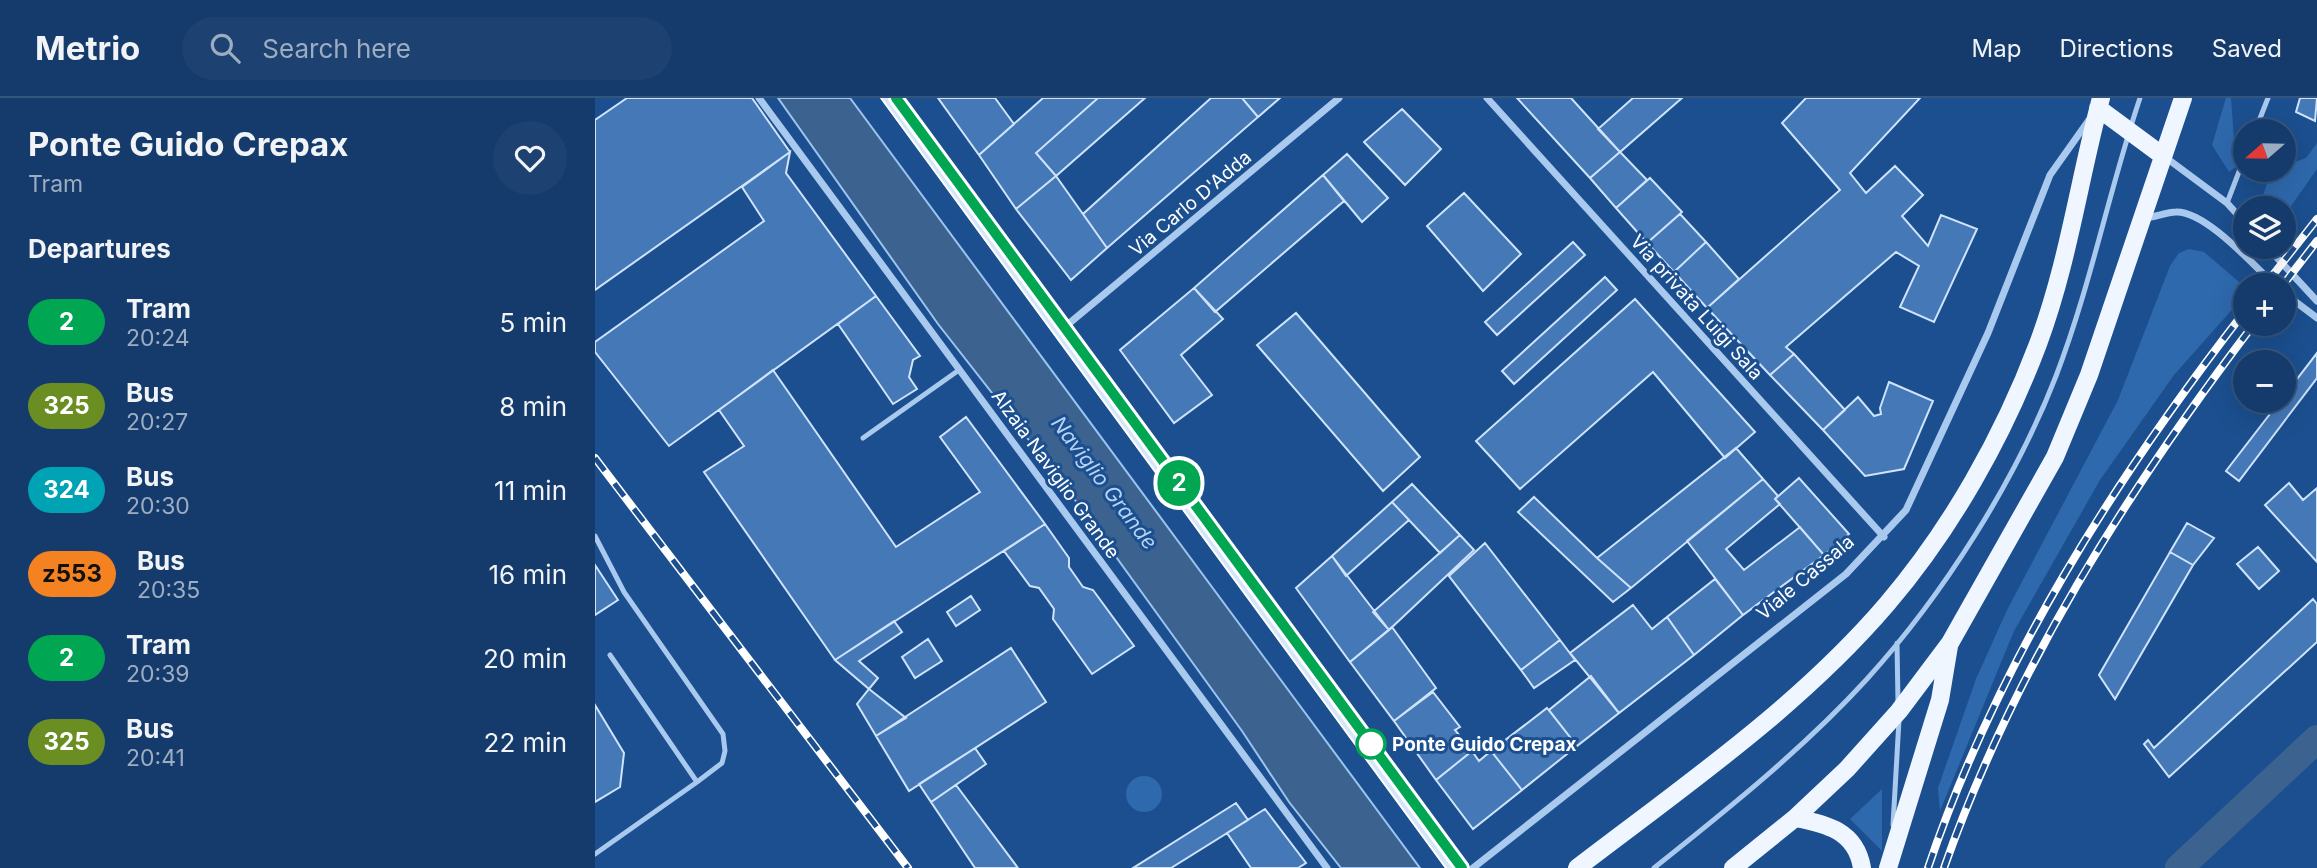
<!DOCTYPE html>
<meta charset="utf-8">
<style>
:root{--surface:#143b6b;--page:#1d4271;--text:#f1f3f6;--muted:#9dadc1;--line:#33557e}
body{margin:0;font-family:Inter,sans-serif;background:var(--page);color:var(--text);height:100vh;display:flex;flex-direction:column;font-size:26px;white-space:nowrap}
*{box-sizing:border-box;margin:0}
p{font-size:23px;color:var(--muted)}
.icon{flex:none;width:38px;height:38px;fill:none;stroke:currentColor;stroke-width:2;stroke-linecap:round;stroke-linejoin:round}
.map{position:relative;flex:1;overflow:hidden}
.details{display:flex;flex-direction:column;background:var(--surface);width:595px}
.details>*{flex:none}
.badge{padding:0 14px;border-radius:23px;font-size:24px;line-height:46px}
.needle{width:46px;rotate:250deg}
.fabs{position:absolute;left:1638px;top:21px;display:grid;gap:14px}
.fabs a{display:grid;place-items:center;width:63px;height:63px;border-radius:50%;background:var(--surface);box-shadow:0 7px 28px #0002,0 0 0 2px var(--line);font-size:35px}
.map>.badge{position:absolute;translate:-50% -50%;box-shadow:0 0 0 4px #fff}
h2{padding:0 28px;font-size:26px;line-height:63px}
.round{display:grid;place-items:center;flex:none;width:74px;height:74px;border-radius:37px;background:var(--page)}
.head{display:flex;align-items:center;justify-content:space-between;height:119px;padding:0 28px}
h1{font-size:33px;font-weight:700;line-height:52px}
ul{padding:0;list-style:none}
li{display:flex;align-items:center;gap:21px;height:84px;padding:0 28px}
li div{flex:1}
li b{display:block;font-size:26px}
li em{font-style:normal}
li .badge{min-width:77px;font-weight:700;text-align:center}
header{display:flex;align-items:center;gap:42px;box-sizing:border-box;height:98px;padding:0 35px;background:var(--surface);border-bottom:2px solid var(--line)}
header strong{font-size:33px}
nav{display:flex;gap:38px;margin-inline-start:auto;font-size:24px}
.search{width:490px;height:63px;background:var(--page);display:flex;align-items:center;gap:18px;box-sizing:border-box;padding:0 24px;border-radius:38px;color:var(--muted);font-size:26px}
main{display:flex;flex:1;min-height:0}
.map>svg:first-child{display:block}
</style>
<header>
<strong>Metrio</strong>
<div class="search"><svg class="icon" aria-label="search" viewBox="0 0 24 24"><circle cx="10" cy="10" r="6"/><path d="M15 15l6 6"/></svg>Search here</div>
<nav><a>Map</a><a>Directions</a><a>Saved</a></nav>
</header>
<main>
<section class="details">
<div class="head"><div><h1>Ponte Guido Crepax</h1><p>Tram</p></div><a class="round"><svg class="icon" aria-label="heart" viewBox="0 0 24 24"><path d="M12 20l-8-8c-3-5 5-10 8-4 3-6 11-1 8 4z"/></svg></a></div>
<h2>Departures</h2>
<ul>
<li><span class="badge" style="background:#00a651;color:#fff">2</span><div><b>Tram</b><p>20:24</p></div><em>5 min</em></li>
<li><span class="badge" style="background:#6b8e23;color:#fff">325</span><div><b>Bus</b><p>20:27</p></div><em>8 min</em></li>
<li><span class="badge" style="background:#00a3b4;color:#fff">324</span><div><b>Bus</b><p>20:30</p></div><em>11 min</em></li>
<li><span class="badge" style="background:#f58220;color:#111">z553</span><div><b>Bus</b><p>20:35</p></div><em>16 min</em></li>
<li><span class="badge" style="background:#00a651;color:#fff">2</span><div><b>Tram</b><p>20:39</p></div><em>20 min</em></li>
<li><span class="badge" style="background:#6b8e23;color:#fff">325</span><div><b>Bus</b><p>20:41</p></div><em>22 min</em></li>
</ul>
</section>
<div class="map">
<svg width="1722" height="770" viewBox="0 0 1722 770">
<rect width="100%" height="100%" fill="#1b4f8f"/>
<!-- green -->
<path fill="#2e69ad" d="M 1631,0 L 1636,0 L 1641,69 L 1634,74 L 1617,47 Z
M 1722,45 L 1722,71 L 1689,118 L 1689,110 L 1664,110 L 1676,73 L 1689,72 L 1689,68 L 1711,60 Z
M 1594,151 L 1609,154 L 1650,189 L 1650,197 L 1579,277 L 1505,382 L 1419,533 L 1345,713 L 1343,690 L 1381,581 L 1412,512 L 1523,302 L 1575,168 L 1584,155 Z
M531 696a18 18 0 1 1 36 0a18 18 0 1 1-36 0Z
M 1287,691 L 1287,753 L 1255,721 Z"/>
<!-- water -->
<path fill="#3c6290" stroke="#9cc4f0" stroke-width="2" d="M 183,0 L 255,0 L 825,770 L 746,770 L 694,704 L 647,633 L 469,387 L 343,226 Z"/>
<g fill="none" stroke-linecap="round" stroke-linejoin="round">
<!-- canal -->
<path stroke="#3c6290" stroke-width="28" d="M 1584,770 L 1722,641"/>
</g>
<!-- building -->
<path fill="#4478b7" stroke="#cfe3fa" stroke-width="2" d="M 32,0 L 157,0 L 195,54 L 0,192 L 0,22 Z
M 343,0 L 400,0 L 419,26 L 384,57 Z
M 448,0 L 503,0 L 441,55 L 461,78 L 421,111 L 384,57 Z
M 503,0 L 550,0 L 461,78 L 441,55 Z
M 616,0 L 647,0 L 663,19 L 512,150 L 488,116 Z
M 647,0 L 685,0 L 663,19 Z
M 922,0 L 976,0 L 1025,54 L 995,80 Z
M 1038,0 L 1087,0 L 1025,54 L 1003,31 Z
M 1211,0 L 1325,0 L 1255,75 L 1271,95 L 1300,68 L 1328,97 L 1307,118 L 1333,148 L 1346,117 L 1382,131 L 1339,224 L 1305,209 L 1324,168 L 1301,154 L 1191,249 L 1199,256 L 1175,277 L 1112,210 L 1245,92 L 1187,25 Z
M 1705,0 L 1722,0 L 1720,23 L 1701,14 Z
M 807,11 L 846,51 L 810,87 L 769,44 Z
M 195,54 L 191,75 L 281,198 L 74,348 L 0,254 L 0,244 L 169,123 L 147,89 Z
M 1025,54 L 1052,82 L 1021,110 L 995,80 Z
M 752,56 L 793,100 L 767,124 L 728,77 Z
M 728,77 L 749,103 L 620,214 L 599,190 Z
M 461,78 L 512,150 L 476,182 L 421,111 Z
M 1055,80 L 1087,114 L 1052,145 L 1021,110 Z
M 869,95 L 926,156 L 888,193 L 832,128 Z
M 1085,116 L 1111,144 L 1079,174 L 1052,145 Z
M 978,144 L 990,157 L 902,237 L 890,224 Z
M 1111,144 L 1144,181 L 1112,210 L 1079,174 Z
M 1010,179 L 1022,192 L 919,286 L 907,273 Z
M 599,190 L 628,221 L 586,257 L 617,297 L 579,325 L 525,252 Z
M 281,198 L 325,258 L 318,262 L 314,279 L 322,291 L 298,306 L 243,226 Z
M 1040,201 L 1160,334 L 1130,360 L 1058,274 L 925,391 L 881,343 Z
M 701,215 L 825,359 L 788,393 L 662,247 Z
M 1722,255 L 1722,280 L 1644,383 L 1631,373 L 1685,303 L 1689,303 L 1689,298 Z
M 1199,256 L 1250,312 L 1228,332 L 1175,277 Z
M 178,272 L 301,449 L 385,394 L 345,339 L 371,319 L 450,426 L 240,562 L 109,374 L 149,348 L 124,312 Z
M 1294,284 L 1338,303 L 1309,371 L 1270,378 L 1228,332 L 1263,299 L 1279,318 L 1286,316 L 1285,310 Z
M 1141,350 L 1168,381 L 1036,490 L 1002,460 Z
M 1204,380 L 1254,436 L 1229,457 L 1180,401 Z
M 1168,381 L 1183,398 L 1180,401 L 1185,406 L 1131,451 L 1149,472 L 1205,429 L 1229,457 L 1148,517 L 1092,443 Z
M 1694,385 L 1708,402 L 1722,390 L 1722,464 L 1670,407 Z
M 817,386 L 865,437 L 845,455 L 797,404 Z
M 939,399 L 1002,460 L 1036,490 L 1018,504 L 923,414 Z
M 797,404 L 814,422 L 751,478 L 737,458 Z
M 1592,425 L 1619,440 L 1598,467 L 1575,454 Z
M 450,426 L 474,460 L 474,469 L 488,489 L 498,492 L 539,548 L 497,576 L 458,521 L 459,511 L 444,490 L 435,488 L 409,453 Z
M 865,437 L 879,452 L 794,532 L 778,514 Z
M 890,445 L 965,542 L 926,572 L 854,478 Z
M 1663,449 L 1684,473 L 1664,491 L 1642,466 Z
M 1575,454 L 1598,467 L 1520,601 L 1504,577 Z
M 737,458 L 794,532 L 755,564 L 701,490 Z
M 0,467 L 23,502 L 0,517 Z
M 1120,481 L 1148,517 L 1099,557 L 1072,519 Z
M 376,498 L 385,512 L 361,528 L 352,514 Z
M 1718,501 L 1722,506 L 1722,544 L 1574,679 L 1549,646 L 1553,642 L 1559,650 Z
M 1038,507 L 1057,531 L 1072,519 L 1099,557 L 1024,615 L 975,555 Z
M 299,523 L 307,534 L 264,563 L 283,580 L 274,591 L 240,562 Z
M 797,529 L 841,590 L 799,623 L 755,564 Z
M 333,541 L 347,563 L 320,580 L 307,559 Z
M 965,542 L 980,562 L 939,590 L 926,572 Z
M 416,550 L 451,604 L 314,693 L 281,638 Z
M 996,578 L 1024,615 L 982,648 L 954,612 Z
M 274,591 L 311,620 L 281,638 L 262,606 Z
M 838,594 L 865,629 L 860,632 L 877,653 L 841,682 L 799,623 Z
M 0,607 L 29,655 L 25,689 L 0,704 Z
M 952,610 L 982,648 L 927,692 L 896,653 Z
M 380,650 L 391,666 L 336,704 L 324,686 Z
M 877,653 L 884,663 L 896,653 L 927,692 L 878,731 L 841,682 Z
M 361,687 L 423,770 L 380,770 L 336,704 Z
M 641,705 L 653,722 L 576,770 L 538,770 Z
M 670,711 L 711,765 L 703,770 L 656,770 L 632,735 Z"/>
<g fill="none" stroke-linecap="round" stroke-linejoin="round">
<!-- lane -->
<path stroke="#a9c9ee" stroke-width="5" d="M 1660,33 L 1673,0
M 1632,105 L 1650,58
M 268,340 L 364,272
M 0,438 L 29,494 L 128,636 L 130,653 L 127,665 L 102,684 L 15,557
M 1302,545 L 1303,605
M 1298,727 L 1304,622
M 0,756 L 102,684
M 1059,770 C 1133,711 1208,651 1272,581 C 1348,497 1420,384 1461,278 C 1496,187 1514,92 1545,0"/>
<!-- street -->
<path stroke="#a9c9ee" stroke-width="7" d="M 164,0 L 732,770
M 892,0 L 1289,439
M 1570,59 L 1632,105 L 1650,125
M 1550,120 C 1560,119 1572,114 1581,114 C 1611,113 1659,168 1680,187
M 1672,149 L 1722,203
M 1689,195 L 1722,220
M 465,233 L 744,0
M 878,770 L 1251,476 L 1311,412 L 1393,235 L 1455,77 L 1494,22"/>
<!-- secondary -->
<path stroke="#d6e6fa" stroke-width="14" d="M 294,0 L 859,770"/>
<!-- primary -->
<path stroke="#f0f6ff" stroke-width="18" d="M 1503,10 L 1568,58
M 1200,720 C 1232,726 1261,733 1267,770
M 982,770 C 1089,688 1204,609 1292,506 C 1356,431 1408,339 1443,246 C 1473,166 1484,82 1506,0
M 1138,770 L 1200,720 L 1252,671 L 1304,613 L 1355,545 L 1460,359 L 1494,277 L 1588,0
M 1293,770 L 1345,602 L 1354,548"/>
<!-- tram -->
<path stroke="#fff" stroke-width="2" d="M 286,0 L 851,770
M 301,0 L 867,770"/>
<defs>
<path id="rail" d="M 1670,187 L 1722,121
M 1688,187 L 1722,143
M 0,360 L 313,770
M 1333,770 C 1402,566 1519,382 1650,213
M 1349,770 C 1419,571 1532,393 1659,226"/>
</defs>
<!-- rail casing -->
<use href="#rail" stroke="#fff" stroke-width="8"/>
<!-- rail -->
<use href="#rail" stroke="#1b4f8f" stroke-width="5" stroke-dasharray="16" stroke-linecap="butt"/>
</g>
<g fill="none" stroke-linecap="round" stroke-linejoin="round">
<defs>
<path id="line" d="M 301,0 L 867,770"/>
</defs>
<!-- line casing -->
<use href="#line" stroke="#fff" stroke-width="16"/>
<!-- line -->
<use href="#line" stroke="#00a651" stroke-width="10"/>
</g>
<!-- markers -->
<circle fill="#fff" stroke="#00a651" stroke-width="3.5" cx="776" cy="646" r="14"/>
<g text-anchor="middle" stroke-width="6" stroke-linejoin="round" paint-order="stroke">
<!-- street labels -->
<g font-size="19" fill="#fff" stroke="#1b4f8f">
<text transform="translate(595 105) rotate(-40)" y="7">Via Carlo D'Adda</text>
<text transform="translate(1102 209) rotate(48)" y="7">Via privata Luigi Sala</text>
<text transform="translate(461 376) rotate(54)" y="7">Alzaia Naviglio Grande</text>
<text transform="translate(1210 479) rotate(-40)" y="7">Viale Cassala</text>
</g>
<!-- stop labels -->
<g font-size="19" font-weight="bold" fill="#fff" stroke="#1b4f8f" text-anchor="start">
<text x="797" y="653">Ponte Guido Crepax</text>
</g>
<!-- water labels -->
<g font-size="21" font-style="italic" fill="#b5d3f5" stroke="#1b4f8f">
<text transform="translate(509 385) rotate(53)" y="7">Naviglio Grande</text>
</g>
</g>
</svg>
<div class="fabs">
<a><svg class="needle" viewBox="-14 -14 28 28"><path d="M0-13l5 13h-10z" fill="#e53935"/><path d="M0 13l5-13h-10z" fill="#9dadc1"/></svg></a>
<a><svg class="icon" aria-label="layers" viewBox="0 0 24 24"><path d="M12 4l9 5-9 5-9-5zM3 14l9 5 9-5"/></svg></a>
<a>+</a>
<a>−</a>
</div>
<b class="badge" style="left:584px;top:385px;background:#00a651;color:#fff">2</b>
</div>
</main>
